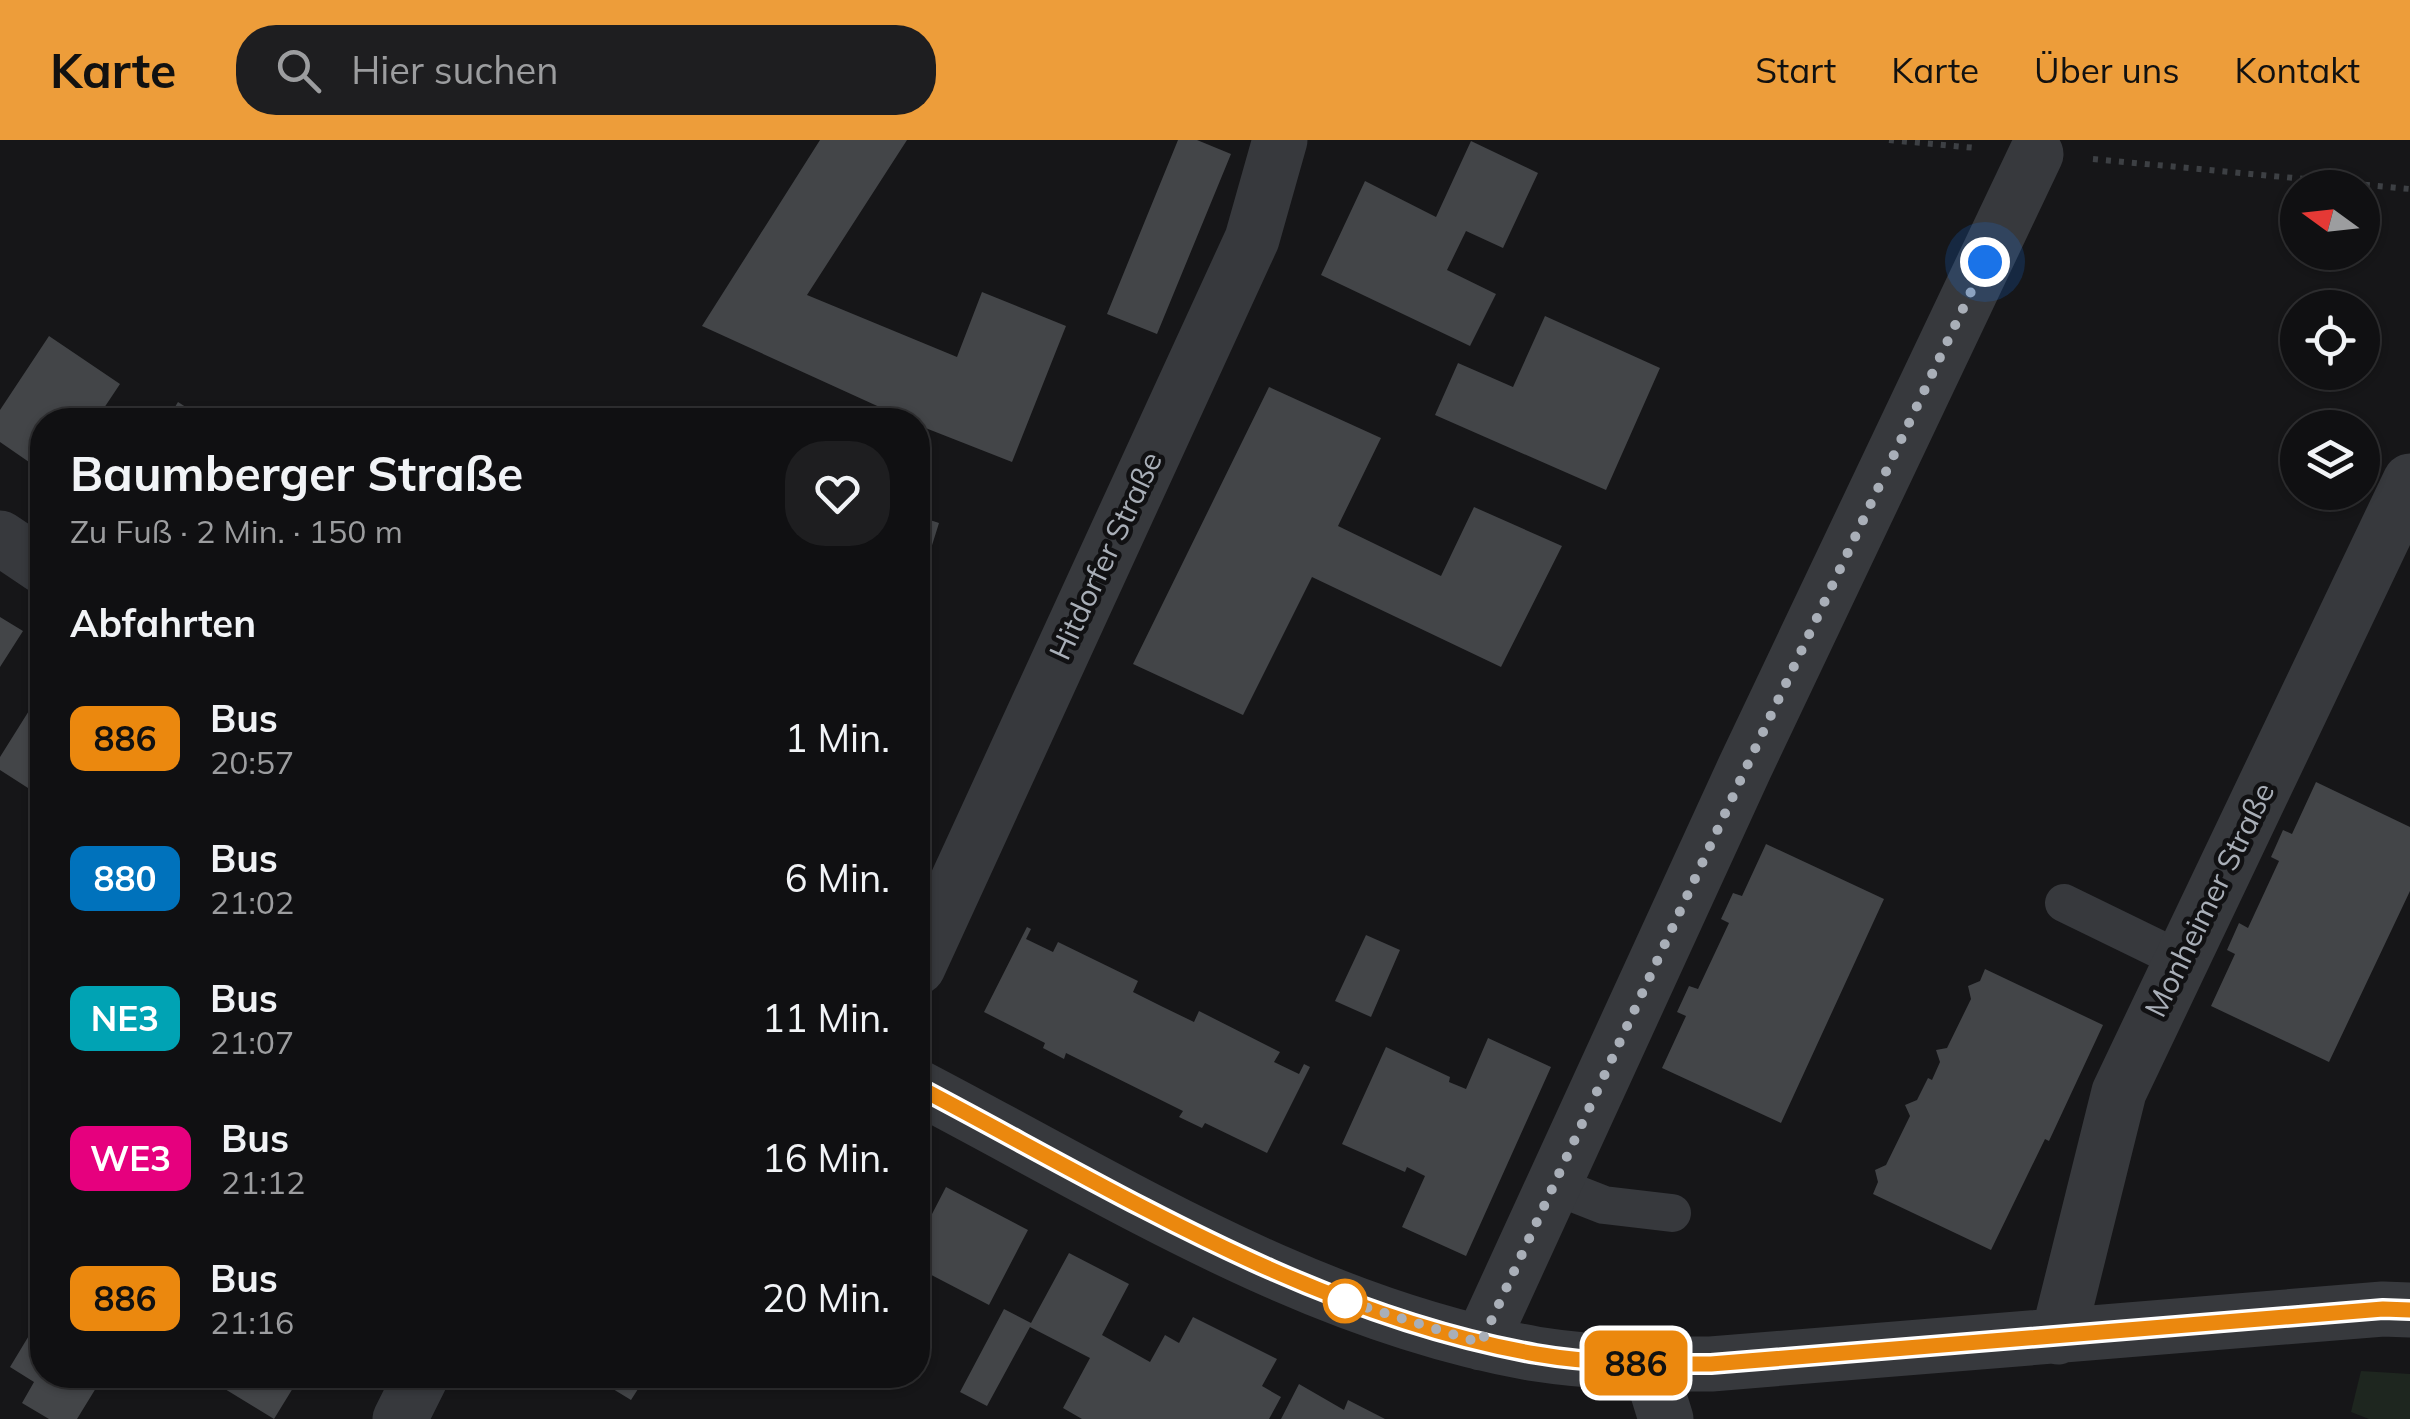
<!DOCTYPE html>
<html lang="de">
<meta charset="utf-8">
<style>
:root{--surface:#101012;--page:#1e1e20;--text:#f1f3f6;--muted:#9c9d9f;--line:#303032;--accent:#ed9d3a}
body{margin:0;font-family:Mulish,sans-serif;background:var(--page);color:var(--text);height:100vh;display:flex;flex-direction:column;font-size:38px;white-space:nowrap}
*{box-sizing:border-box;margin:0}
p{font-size:32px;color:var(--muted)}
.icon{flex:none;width:55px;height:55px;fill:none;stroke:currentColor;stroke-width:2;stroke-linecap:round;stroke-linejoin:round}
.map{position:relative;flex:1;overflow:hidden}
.sheet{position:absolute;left:30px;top:268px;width:900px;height:980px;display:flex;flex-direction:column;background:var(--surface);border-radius:40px;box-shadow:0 2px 8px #0004,0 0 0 2px var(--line)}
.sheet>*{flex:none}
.badge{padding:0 20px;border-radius:15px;font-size:35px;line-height:65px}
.needle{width:65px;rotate:285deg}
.fabs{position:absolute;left:2280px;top:30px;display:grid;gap:20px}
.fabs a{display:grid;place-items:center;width:100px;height:100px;border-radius:50%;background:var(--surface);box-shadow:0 2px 8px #0004,0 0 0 2px var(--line);font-size:50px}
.you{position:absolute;width:50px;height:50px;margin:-25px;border:8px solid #fff;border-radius:50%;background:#1a73e8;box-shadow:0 0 0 15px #1a73e833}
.map>.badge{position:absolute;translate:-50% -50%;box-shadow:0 0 0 5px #fff}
h2{padding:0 40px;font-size:38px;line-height:90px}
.round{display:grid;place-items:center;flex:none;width:105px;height:105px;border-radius:40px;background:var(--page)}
.summary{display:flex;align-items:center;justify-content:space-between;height:170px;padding:0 40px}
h1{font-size:48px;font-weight:700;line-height:75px}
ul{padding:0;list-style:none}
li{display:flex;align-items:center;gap:30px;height:140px;padding:0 40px}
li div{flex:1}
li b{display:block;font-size:38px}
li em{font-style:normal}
li .badge{min-width:110px;font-weight:700;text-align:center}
header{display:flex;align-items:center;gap:60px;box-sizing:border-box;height:140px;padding:0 50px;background:var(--accent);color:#111}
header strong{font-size:48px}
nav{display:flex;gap:55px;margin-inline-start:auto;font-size:35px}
.search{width:700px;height:90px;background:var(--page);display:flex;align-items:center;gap:25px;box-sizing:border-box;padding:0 35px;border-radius:40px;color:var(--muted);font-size:38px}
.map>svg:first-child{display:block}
</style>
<header>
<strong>Karte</strong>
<div class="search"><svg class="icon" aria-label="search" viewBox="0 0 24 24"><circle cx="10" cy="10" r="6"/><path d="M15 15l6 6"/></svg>Hier suchen</div>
<nav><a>Start</a><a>Karte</a><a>Über uns</a><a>Kontakt</a></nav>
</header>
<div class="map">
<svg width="2410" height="1279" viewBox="0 0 2410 1279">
<rect width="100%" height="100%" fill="#161618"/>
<!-- green -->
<path fill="#1e261f" d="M 2361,1231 L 2410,1234 L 2410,1279 L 2369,1279 L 2351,1272 Z"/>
<!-- building -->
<path fill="#434548" d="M 820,0 L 907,0 L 807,155 L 957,217 L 982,152 L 1066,186 L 1012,322 L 928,289 L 918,284 L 918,280 L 908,280 L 702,186 Z
M 1178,0 L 1197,0 L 1231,14 L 1157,194 L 1107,174 Z
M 1471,1 L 1538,33 L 1503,108 L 1466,91 L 1447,130 L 1496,154 L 1470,206 L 1321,135 L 1365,41 L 1436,77 Z
M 1545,176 L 1660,228 L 1606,350 L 1435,275 L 1458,223 L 1513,247 Z
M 49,196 L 120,244 L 96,280 L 42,280 L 42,331 L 0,302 L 0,270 Z
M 1269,247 L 1381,298 L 1338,386 L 1441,436 L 1474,367 L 1562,406 L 1501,527 L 1312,437 L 1243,575 L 1133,524 Z
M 178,262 L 206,280 L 167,280 Z
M 918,376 L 939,383 L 918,450 Z
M 0,477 L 23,491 L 0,527 Z
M 42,550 L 42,657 L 0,630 L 0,617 Z
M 2316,642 L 2410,687 L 2410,751 L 2329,922 L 2211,866 L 2235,814 L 2227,810 L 2239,783 L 2248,788 L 2279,721 L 2271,717 L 2283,690 L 2292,694 Z
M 1766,704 L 1884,759 L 1781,983 L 1662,928 L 1686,876 L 1677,872 L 1689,846 L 1698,849 L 1729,783 L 1721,779 L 1733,753 L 1742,756 Z
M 1027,787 L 1031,789 L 1026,799 L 1053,812 L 1058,802 L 1138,841 L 1133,852 L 1163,867 L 1194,882 L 1199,871 L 1280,912 L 1274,922 L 1299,934 L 1304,924 L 1310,927 L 1267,1013 L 1205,983 L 1202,988 L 1179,977 L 1183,971 L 1066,913 L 1064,919 L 1043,908 L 1045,903 L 984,872 Z
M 1366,795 L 1400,810 L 1371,877 L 1335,861 Z
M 1985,829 L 2103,885 L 2049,1001 L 2045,999 L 1991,1110 L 1873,1054 L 1878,1042 L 1875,1030 L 1886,1025 L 1910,976 L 1905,965 L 1917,960 L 1928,938 L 1932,940 L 1940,922 L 1936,910 L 1947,908 L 1971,859 L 1968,846 L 1980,841 Z
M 1488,898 L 1551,927 L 1466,1116 L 1402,1087 L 1425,1036 L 1407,1027 L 1405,1032 L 1342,1004 L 1386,907 L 1450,937 L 1449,942 L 1466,949 Z
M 946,1047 L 1028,1090 L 989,1165 L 918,1128 L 918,1101 Z
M 1069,1113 L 1129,1144 L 1102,1195 L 1150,1222 L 1165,1195 L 1179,1203 L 1193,1177 L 1277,1219 L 1262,1246 L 1281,1257 L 1269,1279 L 1082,1279 L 1063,1268 L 1090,1218 L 1030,1187 L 987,1266 L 960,1252 L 1004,1169 L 1031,1183 Z
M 42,1174 L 42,1235 L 104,1235 L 77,1279 L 49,1279 L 22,1263 L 34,1242 L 10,1227 Z
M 202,1235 L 301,1235 L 274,1279 Z
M 590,1235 L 647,1235 L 631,1260 Z
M 1299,1244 L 1344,1270 L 1348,1260 L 1385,1279 L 1281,1279 Z"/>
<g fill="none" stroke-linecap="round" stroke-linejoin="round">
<!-- path -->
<path stroke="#3d4044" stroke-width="6" stroke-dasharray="5 8" stroke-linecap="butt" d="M 1889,0 L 1976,8
M 2093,19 L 2410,49"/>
<!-- lane -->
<path stroke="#37393d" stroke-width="38" d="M 2064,763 L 2181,820
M 1553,1045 L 1604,1065 L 1672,1073"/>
<!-- street -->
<path stroke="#37393d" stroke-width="55" d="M 0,398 L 42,426
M 918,827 L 1252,99 L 1280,0
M 918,947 C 1115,1050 1314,1176 1536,1214 C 1593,1223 1653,1224 1711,1224 L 2383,1169 L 2410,1170
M 2058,1197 L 2119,952 L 2410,341
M 1481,1203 L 1745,627 L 2036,14
M 1649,1224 L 1666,1279
M 400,1279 L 422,1235"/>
</g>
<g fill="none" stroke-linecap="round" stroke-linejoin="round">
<defs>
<path id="line" d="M 918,947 C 1116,1051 1313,1175 1536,1214 C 1593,1224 1653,1224 1711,1224 L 2383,1169 L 2410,1170"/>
</defs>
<!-- line casing -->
<use href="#line" stroke="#fff" stroke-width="22"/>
<!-- line -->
<use href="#line" stroke="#eb880e" stroke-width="15"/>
<!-- walk -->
<path stroke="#a9afb8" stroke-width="10" stroke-dasharray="0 18" d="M 1345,1161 L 1339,1159 L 1481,1203 L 1746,628 L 1985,122"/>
</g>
<!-- markers -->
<circle fill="#fff" stroke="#eb880e" stroke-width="5" cx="1345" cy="1161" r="20"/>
<g text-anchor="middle" stroke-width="9" stroke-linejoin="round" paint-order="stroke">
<!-- street labels -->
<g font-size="30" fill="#a9afb8" stroke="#111113">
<text transform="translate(1106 416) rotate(-65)" y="10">Hitdorfer Straße</text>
<text transform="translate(2210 760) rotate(-64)" y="10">Monheimer Straße</text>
</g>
</g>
</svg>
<div class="fabs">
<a><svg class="needle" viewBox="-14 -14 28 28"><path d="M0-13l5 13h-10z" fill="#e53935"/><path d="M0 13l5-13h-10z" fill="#9c9d9f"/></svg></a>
<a><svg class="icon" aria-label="locate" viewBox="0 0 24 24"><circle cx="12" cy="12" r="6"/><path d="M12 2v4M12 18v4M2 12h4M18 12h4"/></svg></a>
<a><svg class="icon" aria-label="layers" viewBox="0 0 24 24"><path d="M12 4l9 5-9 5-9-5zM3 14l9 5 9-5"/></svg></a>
</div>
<div class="you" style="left:1985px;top:122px"></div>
<b class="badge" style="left:1636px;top:1223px;background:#eb880e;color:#111">886</b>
<section class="sheet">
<div class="summary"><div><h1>Baumberger Straße</h1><p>Zu Fuß · 2 Min. · 150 m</p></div><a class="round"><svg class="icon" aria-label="heart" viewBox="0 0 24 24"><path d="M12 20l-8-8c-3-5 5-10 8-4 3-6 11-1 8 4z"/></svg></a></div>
<h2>Abfahrten</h2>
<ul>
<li><span class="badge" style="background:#eb880e;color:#111">886</span><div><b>Bus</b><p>20:57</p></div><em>1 Min.</em></li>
<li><span class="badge" style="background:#0072bc;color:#fff">880</span><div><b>Bus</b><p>21:02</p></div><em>6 Min.</em></li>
<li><span class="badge" style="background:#00a3b4;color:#fff">NE3</span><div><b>Bus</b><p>21:07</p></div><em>11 Min.</em></li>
<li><span class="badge" style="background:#e6007e;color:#fff">WE3</span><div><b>Bus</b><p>21:12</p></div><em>16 Min.</em></li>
<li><span class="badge" style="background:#eb880e;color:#111">886</span><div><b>Bus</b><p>21:16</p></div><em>20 Min.</em></li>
</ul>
</section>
</div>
